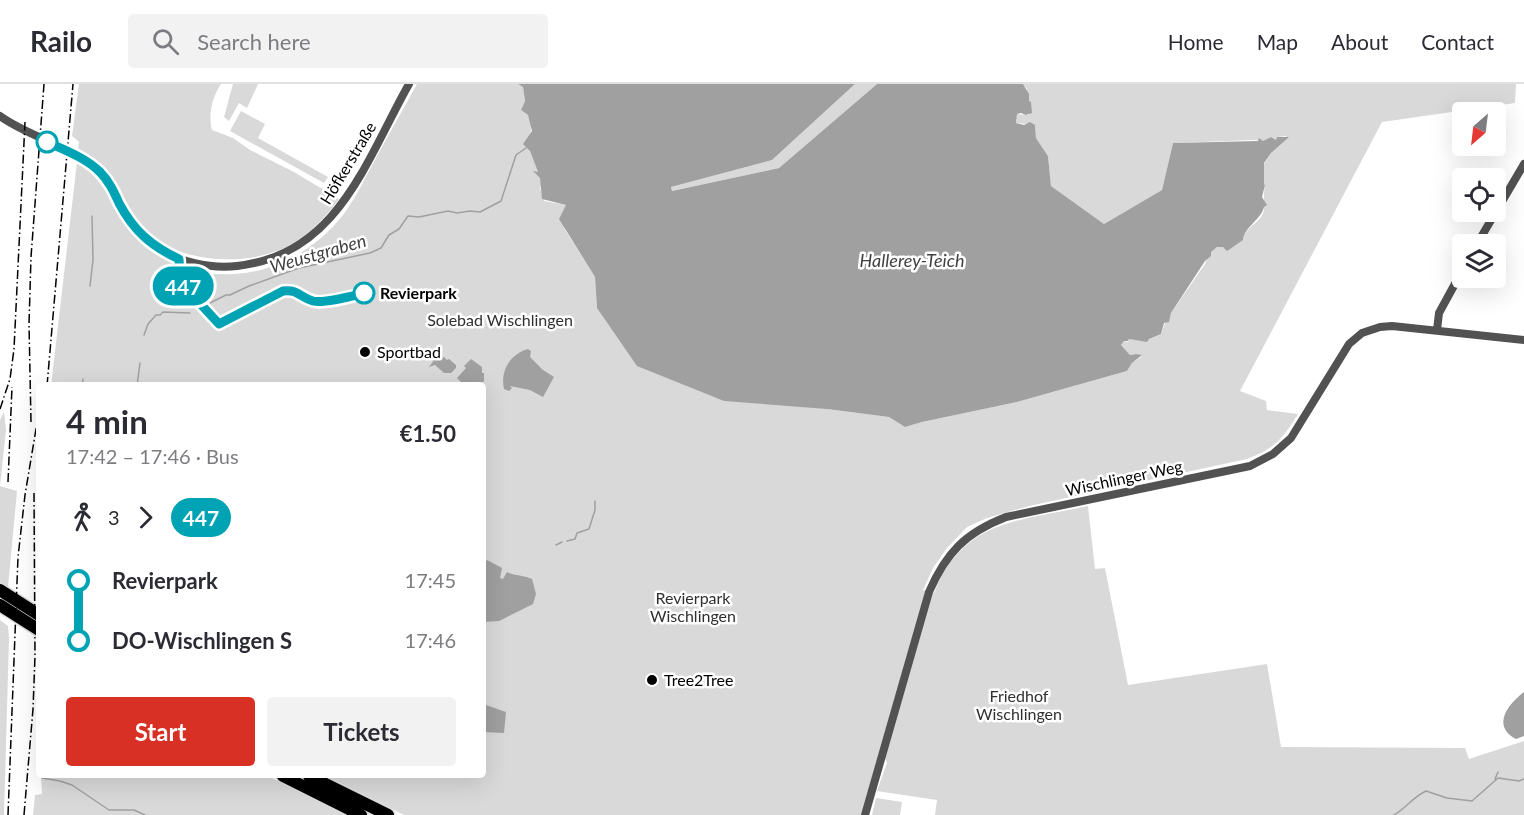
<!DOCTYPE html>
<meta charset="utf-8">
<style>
:root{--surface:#fff;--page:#f2f2f3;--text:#2b2b33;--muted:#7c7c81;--line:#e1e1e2;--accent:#d93025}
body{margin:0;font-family:Lato,sans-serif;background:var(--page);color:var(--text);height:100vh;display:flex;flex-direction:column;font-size:22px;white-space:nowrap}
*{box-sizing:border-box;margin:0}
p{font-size:20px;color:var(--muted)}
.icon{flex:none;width:33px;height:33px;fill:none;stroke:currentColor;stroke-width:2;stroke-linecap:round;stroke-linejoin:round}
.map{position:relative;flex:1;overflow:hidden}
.side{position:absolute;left:36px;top:298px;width:450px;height:396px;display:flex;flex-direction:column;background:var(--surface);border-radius:6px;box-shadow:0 6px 24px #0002}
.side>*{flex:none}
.badge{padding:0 12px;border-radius:20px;font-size:21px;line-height:39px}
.needle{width:39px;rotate:208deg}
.controls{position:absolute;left:1452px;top:18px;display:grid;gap:12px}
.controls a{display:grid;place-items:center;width:54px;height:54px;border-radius:6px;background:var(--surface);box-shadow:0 6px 24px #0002;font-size:30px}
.map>.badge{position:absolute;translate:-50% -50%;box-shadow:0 0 0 3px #fff}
.legs{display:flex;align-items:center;gap:9px;height:66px;padding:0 30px;font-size:20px}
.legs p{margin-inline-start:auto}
.headline{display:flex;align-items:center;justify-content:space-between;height:102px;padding:0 30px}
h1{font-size:33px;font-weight:700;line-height:45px}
.primary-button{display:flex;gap:12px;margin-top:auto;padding:12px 30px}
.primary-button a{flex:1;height:69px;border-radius:6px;background:var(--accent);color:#fff;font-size:24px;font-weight:700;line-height:69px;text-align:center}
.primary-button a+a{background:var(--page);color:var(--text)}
ul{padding:0 30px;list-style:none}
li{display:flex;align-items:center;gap:21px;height:60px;font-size:22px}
li i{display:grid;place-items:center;width:9px;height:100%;margin:0 8px;background:currentColor}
li i::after{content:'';width:15px;height:15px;margin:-8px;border:4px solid;border-radius:50%;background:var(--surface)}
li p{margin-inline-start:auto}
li:first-child i{background:linear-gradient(#0000 50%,currentColor 0)}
li:last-child i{background:linear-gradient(currentColor 50%,#0000 0)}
header{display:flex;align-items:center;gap:36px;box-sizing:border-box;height:84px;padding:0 30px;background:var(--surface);border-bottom:2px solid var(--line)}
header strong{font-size:28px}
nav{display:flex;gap:33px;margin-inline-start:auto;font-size:21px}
.search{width:420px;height:54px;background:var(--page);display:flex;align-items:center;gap:15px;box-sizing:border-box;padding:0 21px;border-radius:6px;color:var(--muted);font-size:22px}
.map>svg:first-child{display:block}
</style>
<header>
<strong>Railo</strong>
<div class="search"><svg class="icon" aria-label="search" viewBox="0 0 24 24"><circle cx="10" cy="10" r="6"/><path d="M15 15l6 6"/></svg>Search here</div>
<nav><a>Home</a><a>Map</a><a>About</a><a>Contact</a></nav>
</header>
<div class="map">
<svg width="1524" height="731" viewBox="0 0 1524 731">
<rect width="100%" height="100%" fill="#fff"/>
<!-- green -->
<path fill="#d9d9d9" d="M 79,0 L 221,0 C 212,13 208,31 212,46 L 233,54 L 250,66 L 294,88 L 339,115 C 324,136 303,157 277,167 C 235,182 177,178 143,145 C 135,138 131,128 126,118 C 113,93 104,79 78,65 L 79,58 L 72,52 Z
M 233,0 L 258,0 L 247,24 L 239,19 L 229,37 L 224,33 Z
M 417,0 L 518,0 L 523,3 L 525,17 L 521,26 L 528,31 L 531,38 L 530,67 L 542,98 L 540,104 L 544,117 L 566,121 L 564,144 L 595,193 L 597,224 L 827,325 L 889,333 L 905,343 L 922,338 L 1017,318 L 1127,287 L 1132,279 L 1142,272 L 1136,270 L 1130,271 L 1121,261 L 1124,257 L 1128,258 L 1129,255 L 1144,257 L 1161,250 L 1165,239 L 1169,237 L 1171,229 L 1205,180 L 1210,168 L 1217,163 L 1234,161 L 1243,156 C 1244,144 1258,140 1263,130 C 1265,125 1263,109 1265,101 L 1264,100 L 1264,80 L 1271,69 L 1286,52 L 1278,53 L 1276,56 L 1271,53 L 1264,57 L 1254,56 L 1173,59 L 1162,106 L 1104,140 L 1051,102 L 1048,72 L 1036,54 L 1035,41 L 1016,39 L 1017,30 L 1029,31 L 1027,5 L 1023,0 L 1516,0 L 1515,19 L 1382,38 L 1240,307 L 1266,317 L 1267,326 L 1298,330 C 1281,356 1276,364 1247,375 L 1029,422 L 987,434 L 967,443 L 947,464 L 933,484 L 923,506 L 934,509 C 963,435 1020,437 1088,422 L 1095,485 L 1105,484 L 1128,601 L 1267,580 L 1281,663 L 1465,664 L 1469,675 L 1524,657 L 1524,731 L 935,731 L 937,716 L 877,707 L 887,679 L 883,669 L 865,731 L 404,731 L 326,692 L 483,692 L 483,302 L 51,302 L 77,78 C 116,103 114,142 152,168 C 177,185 204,192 234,190 C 277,188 317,164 343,131 C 357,113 366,91 377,72 C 390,48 404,24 417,0 Z
M 855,0 L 877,0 L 779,84 L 672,107 L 671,103 L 772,76 Z
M 241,27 L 265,40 L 258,54 L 328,93 L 324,99 L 230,47 Z
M 4,328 L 6,346 L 0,402 L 17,407 L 8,503 L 0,498 L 0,336 Z
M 0,536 L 8,542 L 9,555 L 4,731 L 0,731 Z
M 41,692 L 268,692 L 345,731 L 33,731 L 35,711 L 42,710 Z
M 876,714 L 902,718 L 900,731 L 872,731 Z"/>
<!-- water -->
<path fill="#a0a0a0" d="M 518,0 L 855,0 L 772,76 L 671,103 L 672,107 L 779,84 L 877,0 L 1023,0 L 1029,10 L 1029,17 L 1031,18 L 1032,29 L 1026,31 L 1021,29 L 1017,30 L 1016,39 L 1024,41 L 1030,38 L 1035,41 L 1036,54 L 1048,72 L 1051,102 L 1104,140 L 1162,106 L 1173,59 L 1258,57 L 1259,54 L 1263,57 L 1271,53 L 1276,56 L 1277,53 L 1289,53 L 1271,69 L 1264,79 L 1264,100 L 1265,101 L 1262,113 L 1267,121 L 1264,123 C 1261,136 1244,143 1243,156 L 1227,167 L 1223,163 L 1217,163 L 1211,168 L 1211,172 L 1205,177 L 1171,229 L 1169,238 L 1164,239 L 1161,250 L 1149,255 L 1147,258 L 1129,255 L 1128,257 L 1124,257 L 1121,261 L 1130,271 L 1136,270 L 1142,271 L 1132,279 L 1127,287 L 1017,318 L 922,338 L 905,343 L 889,333 L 827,325 L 724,317 L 637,282 L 597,224 L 595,193 L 559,135 L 566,121 L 542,115 L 540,94 L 533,87 L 538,88 L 530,67 L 523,60 L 532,47 L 528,31 L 521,26 L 525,17 L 523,3 Z
M 528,265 L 531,267 L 530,273 L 543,286 L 554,293 L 543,313 L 530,306 L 510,302 L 512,304 L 509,307 L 504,305 C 500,287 510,270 528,265 Z
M 437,272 L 441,275 L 444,273 L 447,276 L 449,275 L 456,281 L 456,284 L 451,289 L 444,289 L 435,281 L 429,283 Z
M 471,275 L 482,283 L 482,289 L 484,289 L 484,297 L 479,301 L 464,301 L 457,294 L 466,284 L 464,282 Z
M 487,476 L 502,484 L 500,494 L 503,495 L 507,488 C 515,492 523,491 532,495 L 536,510 L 533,520 L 499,537 L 483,538 L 483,481 Z
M 1524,608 L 1524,652 L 1516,655 C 1491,642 1508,620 1524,608 Z
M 483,620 L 506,628 L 504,649 L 483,648 Z"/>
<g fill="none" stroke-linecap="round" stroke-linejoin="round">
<!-- stream -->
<path stroke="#a0a0a0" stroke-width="1.5" d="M 90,202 L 93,176 L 92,132
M 210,219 L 226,211 L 230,211 L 249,202 L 299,184 L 370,169 L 381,164 L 389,151 L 399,145 L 408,132 L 419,133 L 448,127 L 457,129 L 470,127 L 480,128 L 501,117 L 516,71 L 526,64
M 144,251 L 148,240 L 156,231 L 160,231 L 163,228 L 190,229
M 125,301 L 125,302
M 82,302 L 83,295
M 137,302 L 140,279
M 152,302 L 166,302
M 567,457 L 575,455 L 577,449 L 589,445 L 595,426 L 595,417
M 556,461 L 562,458
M 42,694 L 60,697 L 72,701 L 109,726 L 134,726 L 145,731
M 1495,695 L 1498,688
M 1394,731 C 1406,724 1413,713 1426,707 L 1447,714 L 1472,717 L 1498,694 L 1519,697 L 1524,695"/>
<defs>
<path id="trunk" d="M 0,506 L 39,531
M 0,521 L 39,546
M 283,692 L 361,731
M 309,692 L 388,731"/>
</defs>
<!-- trunk casing -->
<use href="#trunk" stroke="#dbdbdb" stroke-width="15"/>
<!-- minor -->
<path stroke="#525252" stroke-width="8" d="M 0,32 C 29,53 71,62 96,84 C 122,106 121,139 155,162 C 178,178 210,185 237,182 C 338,171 366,76 409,0
M 1477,160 L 1524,80
M 1437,246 L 1439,229 L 1462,187
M 865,731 L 929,508 C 946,469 965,449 1006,433 L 1250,382 L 1273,370 L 1291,354 L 1349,260 L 1362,249 L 1380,243 L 1392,242 L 1524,256"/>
<!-- trunk -->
<use href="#trunk" stroke="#000" stroke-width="12"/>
<!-- rail -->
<path stroke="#000" stroke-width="1.5" stroke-dasharray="9 3 1.5 3" stroke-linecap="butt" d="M 47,302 L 73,0
M 0,325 L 10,295 L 14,265 L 25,38
M 31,338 L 29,240 L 31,173 L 44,0
M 8,398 L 12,303
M 8,731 L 18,473 L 25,411 L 39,327
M 24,731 L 33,625 L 35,572 L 34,408"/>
</g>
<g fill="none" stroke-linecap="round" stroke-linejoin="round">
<defs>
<path id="line-1" d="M 47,58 C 65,66 86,74 100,88 C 109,97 114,108 119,119 C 134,147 151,162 179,175 L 180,191 L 183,201 L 219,240 L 283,207 C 298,205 299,213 313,217 C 325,220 352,212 364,209"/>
</defs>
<!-- line-1 casing -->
<use href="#line-1" stroke="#fff" stroke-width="14"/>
<!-- line-1 -->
<use href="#line-1" stroke="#00a3b4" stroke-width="9"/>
</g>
<!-- markers -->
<g fill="#fff" stroke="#00a3b4" stroke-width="3">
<circle cx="47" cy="58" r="10"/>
<circle cx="364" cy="209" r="10"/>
</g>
<g fill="#000" stroke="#fff" stroke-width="2">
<circle cx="365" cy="268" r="6"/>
<circle cx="652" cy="596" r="6"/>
</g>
<g text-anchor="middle" stroke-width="5" stroke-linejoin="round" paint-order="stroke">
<!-- street labels -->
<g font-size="16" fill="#000" stroke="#fff">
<text transform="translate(348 79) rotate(-59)" y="6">Höfkerstraße</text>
<text transform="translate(1124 394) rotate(-12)" y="6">Wischlinger Weg</text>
</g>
<!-- stop labels -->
<g font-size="16" font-weight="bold" fill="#000" stroke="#fff" text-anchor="start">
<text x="380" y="215">Revierpark</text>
</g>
<!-- park labels -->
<g font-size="16" fill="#303030" stroke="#fff">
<text x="500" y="242">Solebad Wischlingen</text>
<text x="693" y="520">Revierpark<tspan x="693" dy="18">Wischlingen</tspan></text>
<text x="1019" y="618">Friedhof<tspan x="1019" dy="18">Wischlingen</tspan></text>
</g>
<!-- poi labels -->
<g font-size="16" fill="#000" stroke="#fff" text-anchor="start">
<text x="377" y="274">Sportbad</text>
<text x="664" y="602">Tree2Tree</text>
</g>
<!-- water labels -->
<g font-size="18" font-style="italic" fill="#414141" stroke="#fff">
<text transform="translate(318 170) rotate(-16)" y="6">Weustgraben</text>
<text x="912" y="183">Hallerey-Teich</text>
</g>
</g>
</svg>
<div class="controls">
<a><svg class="needle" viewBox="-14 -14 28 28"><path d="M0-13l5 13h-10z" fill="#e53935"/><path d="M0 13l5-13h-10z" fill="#7c7c81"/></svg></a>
<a><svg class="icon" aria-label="locate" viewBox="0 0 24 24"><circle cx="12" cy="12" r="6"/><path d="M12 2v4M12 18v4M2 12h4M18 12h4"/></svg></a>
<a><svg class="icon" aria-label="layers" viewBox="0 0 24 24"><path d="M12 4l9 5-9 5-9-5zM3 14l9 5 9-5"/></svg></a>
</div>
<b class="badge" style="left:183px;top:202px;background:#00a3b4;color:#fff">447</b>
<section class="side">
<div class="headline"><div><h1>4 min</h1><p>17:42 – 17:46 · Bus</p></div><b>€1.50</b></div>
<div class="legs"><svg class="icon" aria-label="walk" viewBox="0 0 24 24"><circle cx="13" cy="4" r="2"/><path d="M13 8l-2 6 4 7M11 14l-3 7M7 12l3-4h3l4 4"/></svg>3<svg class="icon" aria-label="forward" viewBox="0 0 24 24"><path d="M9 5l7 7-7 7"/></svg><b class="badge" style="background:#00a3b4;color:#fff">447</b></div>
<ul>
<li><i style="color:#00a3b4"></i><b>Revierpark</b><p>17:45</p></li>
<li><i style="color:#00a3b4"></i><b>DO-Wischlingen S</b><p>17:46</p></li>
</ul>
<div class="primary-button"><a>Start</a><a>Tickets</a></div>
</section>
</div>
